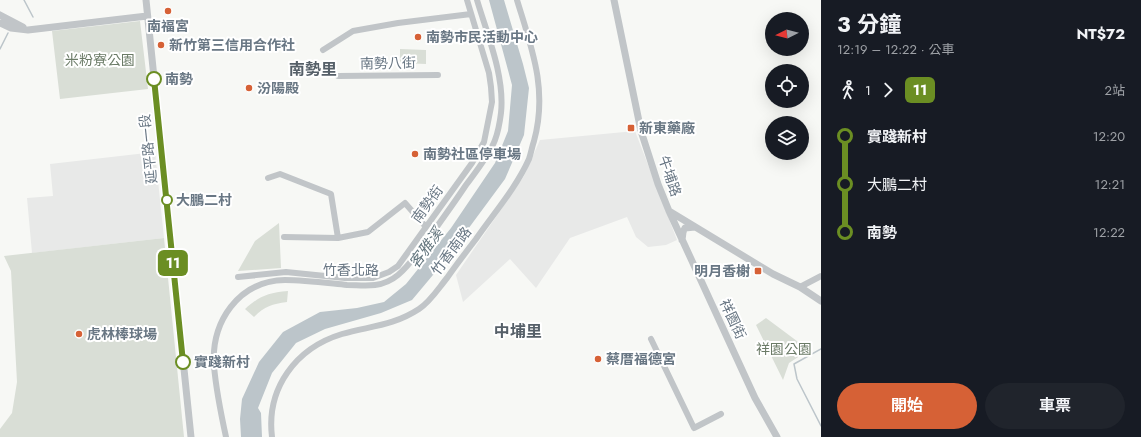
<!DOCTYPE html>
<html lang="zh-TW">
<meta charset="utf-8">
<style>
:root{--surface:#171b24;--page:#20242c;--text:#f1f3f6;--muted:#9ea1a6;--accent:#d66136}
body{margin:0;font-family:Jost,"Noto Sans TC",sans-serif;background:var(--page);color:var(--text);height:100vh;display:flex;flex-direction:column;font-size:15px;white-space:nowrap}
*{box-sizing:border-box;margin:0}
p{font-size:13px;color:var(--muted)}
.icon{flex:none;width:22px;height:22px;fill:none;stroke:currentColor;stroke-width:2;stroke-linecap:round;stroke-linejoin:round}
.map{position:relative;flex:1;overflow:hidden}
.sheet{display:flex;flex-direction:column;background:var(--surface);width:320px}
.sheet>*{flex:none}
.badge{padding:0 8px;border-radius:6px;font-size:14px;line-height:26px}
.needle{width:26px;rotate:264deg}
.tools{position:absolute;left:765px;top:12px;display:grid;gap:8px}
.tools a{display:grid;place-items:center;width:44px;height:44px;border-radius:50%;background:var(--surface);box-shadow:0 4px 16px #0002;font-size:20px}
.map>.badge{position:absolute;translate:-50% -50%;box-shadow:0 0 0 2px #fff}
.legs{display:flex;align-items:center;gap:6px;height:44px;padding:0 16px;font-size:13px}
.legs p{margin-inline-start:auto}
.overview{display:flex;align-items:center;justify-content:space-between;height:68px;padding:0 16px}
h1{font-size:22px;font-weight:700;line-height:30px}
.primary-button{display:flex;gap:8px;margin-top:auto;padding:8px 16px}
.primary-button a{flex:1;height:46px;border-radius:24px;background:var(--accent);color:#fff;font-size:16px;font-weight:700;line-height:46px;text-align:center}
.primary-button a+a{background:var(--page);color:var(--text)}
ul{padding:0 16px;list-style:none}
li{display:flex;align-items:center;gap:14px;height:48px;font-size:15px}
li i{display:grid;place-items:center;width:6px;height:100%;margin:0 5px;background:currentColor}
li i::after{content:'';width:10px;height:10px;margin:-5px;border:3px solid;border-radius:50%;background:var(--surface)}
li p{margin-inline-start:auto}
li:first-child i{background:linear-gradient(#0000 50%,currentColor 0)}
li:last-child i{background:linear-gradient(currentColor 50%,#0000 0)}
main{display:flex;flex:1;min-height:0}
.map>svg:first-child{display:block}
</style>
<main>
<div class="map">
<svg width="821" height="437" viewBox="0 0 821 437">
<rect width="100%" height="100%" fill="#f7f8f5"/>
<!-- built -->
<path fill="#e8e9e8" d="M 635,131 L 677,240 L 666,245 L 648,247 L 636,237 L 627,217 L 570,238 L 536,288 L 510,259 L 463,302 L 456,275 L 524,176 L 540,140 Z
M 155,152 L 164,238 L 32,253 L 27,198 L 53,196 L 50,164 Z"/>
<!-- green -->
<path fill="#d9ded6" d="M 140,21 L 148,89 L 60,99 L 52,31 Z
M 400,49 L 426,50 L 426,64 L 400,63 Z
M 279,223 L 281,268 L 238,271 L 255,241 Z
M 164,238 L 184,437 L 0,437 L 0,429 L 12,413 L 17,382 L 11,271 L 4,256 Z
M 288,291 L 287,302 C 272,304 265,306 254,317 L 245,309 C 260,296 267,293 288,291 Z
M 766,318 L 809,350 L 789,363 L 783,380 L 756,325 Z"/>
<!-- water -->
<path fill="#bcc5ca" d="M 489,0 L 504,0 L 523,64 L 529,88 L 524,135 L 505,179 L 443,263 L 412,300 L 381,313 L 325,329 L 296,343 L 272,373 L 258,408 L 261,413 L 262,437 L 241,437 L 240,419 L 242,399 L 259,362 L 283,332 L 320,312 L 357,308 L 384,302 L 406,284 L 451,228 L 495,163 L 508,131 L 512,85 Z"/>
<g fill="none" stroke-linecap="round" stroke-linejoin="round">
<!-- stream -->
<path stroke="#bcc5ca" stroke-width="1.5" d="M 24,0 L 33,17
M 0,49 L 8,33
M 821,349 L 794,364 L 797,379 L 821,426"/>
<!-- minor -->
<path stroke="#c1c5c8" stroke-width="6" d="M 323,50 L 353,31 L 398,23 L 471,14
M 338,76 L 438,75
M 268,178 L 280,174 L 331,194 L 338,238
M 284,237 L 338,238 L 368,232 L 405,203 L 426,227
M 238,277 L 286,272 L 345,278 L 373,278 L 389,272 L 398,266 L 472,163 L 484,142 L 492,102 L 491,87 L 489,73 L 467,0
M 800,287 L 821,276
M 651,339 L 694,428 L 721,414
M 226,437 C 221,414 216,389 214,366 C 211,322 238,281 285,280 C 305,280 327,283 347,285 C 356,285 366,286 375,285 C 383,284 392,280 398,275 C 410,265 419,251 428,239 C 441,221 454,203 466,185 C 475,173 490,154 495,140 C 498,132 500,121 501,113 C 505,76 487,34 477,0
M 272,437 C 266,388 296,348 342,334 C 370,326 393,326 419,309 C 430,302 438,289 447,278 C 456,265 466,252 476,239 C 494,213 516,188 529,159 C 531,153 532,147 534,141 C 548,90 532,49 517,0"/>
<!-- tertiary -->
<path stroke="#c1c5c8" stroke-width="7" d="M 146,0 L 191,437
M 614,0 L 641,131 L 658,184 L 669,211 L 773,274 L 800,287 L 821,301
M 0,15 L 23,27
M 0,23 L 11,28 L 28,30 L 147,16
M 669,211 L 755,398 L 777,437
M 682,240 L 683,232 L 685,228 L 695,227"/>
</g>
<g fill="none" stroke-linecap="round" stroke-linejoin="round">
<defs>
<path id="line-1" d="M 154,79 L 183,362"/>
</defs>
<!-- line-1 casing -->
<use href="#line-1" stroke="#fff" stroke-width="9"/>
<!-- line-1 -->
<use href="#line-1" stroke="#6b8e23" stroke-width="6"/>
</g>
<!-- markers -->
<g fill="#d66136" stroke="#fff" stroke-width="1.5">
<circle cx="168" cy="11" r="4"/>
<circle cx="418" cy="37" r="4"/>
<circle cx="161" cy="45" r="4"/>
<circle cx="249" cy="88" r="4"/>
<rect x="627" y="124" width="8" height="8" rx="2"/>
<circle cx="415" cy="154" r="4"/>
<rect x="754" y="267" width="8" height="8" rx="2"/>
<circle cx="79" cy="334" r="4"/>
<circle cx="598" cy="359" r="4"/>
</g>
<g fill="#fff" stroke="#6b8e23" stroke-width="2">
<circle cx="154" cy="79" r="7"/>
<circle cx="167" cy="200" r="5"/>
<circle cx="183" cy="362" r="7"/>
</g>
<g text-anchor="middle" stroke-width="4" stroke-linejoin="round" paint-order="stroke">
<!-- poi labels -->
<g font-size="14" font-weight="bold" fill="#697784" stroke="#fff" text-anchor="start">
<text x="168" y="31" text-anchor="middle">南福宮</text>
<text x="426" y="42">南勢市民活動中心</text>
<text x="169" y="50">新竹第三信用合作社</text>
<text x="257" y="93">汾陽殿</text>
<text x="639" y="133">新東藥廠</text>
<text x="423" y="159">南勢社區停車場</text>
<text x="750" y="276" text-anchor="end">明月香榭</text>
<text x="87" y="339">虎林棒球場</text>
<text x="606" y="364">蔡厝福德宮</text>
</g>
<!-- park labels -->
<g font-size="14" fill="#6b7b67" stroke="#fff">
<text x="100" y="65">米粉寮公園</text>
<text x="784" y="354">祥園公園</text>
</g>
<!-- street labels -->
<g font-size="14" fill="#697784" stroke="#fff">
<text transform="translate(388 63) rotate(-1)" y="5">南勢八街</text>
<text transform="translate(148 149) rotate(-96)" y="5">延平路一段</text>
<text transform="translate(670 176) rotate(71)" y="5">牛埔路</text>
<text transform="translate(427 204) rotate(-54)" y="5">南勢街</text>
<text transform="translate(451 251) rotate(-53)" y="5">竹香南路</text>
<text x="351" y="275">竹香北路</text>
<text transform="translate(733 319) rotate(65)" y="5">祥園街</text>
</g>
<!-- stop labels -->
<g font-size="14" font-weight="bold" fill="#697784" stroke="#fff" text-anchor="start">
<text x="165" y="84">南勢</text>
<text x="176" y="205">大鵬二村</text>
<text x="194" y="367">實踐新村</text>
</g>
<!-- water labels -->
<g font-size="15" font-style="italic" fill="#65777f" stroke="#fff">
<text transform="translate(426 248) rotate(-54)" y="5">客雅溪</text>
</g>
<!-- quarter labels -->
<g font-size="16" font-weight="bold" fill="#566069" stroke="#fff">
<text x="313" y="75">南勢里</text>
<text x="518" y="337">中埔里</text>
</g>
</g>
</svg>
<div class="tools">
<a><svg class="needle" viewBox="-14 -14 28 28"><path d="M0-13l5 13h-10z" fill="#e53935"/><path d="M0 13l5-13h-10z" fill="#9ea1a6"/></svg></a>
<a><svg class="icon" aria-label="locate" viewBox="0 0 24 24"><circle cx="12" cy="12" r="6"/><path d="M12 2v4M12 18v4M2 12h4M18 12h4"/></svg></a>
<a><svg class="icon" aria-label="layers" viewBox="0 0 24 24"><path d="M12 4l9 5-9 5-9-5zM3 14l9 5 9-5"/></svg></a>
</div>
<b class="badge" style="left:173px;top:263px;background:#6b8e23;color:#fff">11</b>
</div>
<section class="sheet">
<div class="overview"><div><h1>3 分鐘</h1><p>12:19 – 12:22 · 公車</p></div><b>NT$72</b></div>
<div class="legs"><svg class="icon" aria-label="walk" viewBox="0 0 24 24"><circle cx="13" cy="4" r="2"/><path d="M13 8l-2 6 4 7M11 14l-3 7M7 12l3-4h3l4 4"/></svg>1<svg class="icon" aria-label="forward" viewBox="0 0 24 24"><path d="M9 5l7 7-7 7"/></svg><b class="badge" style="background:#6b8e23;color:#fff">11</b><p>2站</p></div>
<ul>
<li><i style="color:#6b8e23"></i><b>實踐新村</b><p>12:20</p></li>
<li><i style="color:#6b8e23"></i><span>大鵬二村</span><p>12:21</p></li>
<li><i style="color:#6b8e23"></i><b>南勢</b><p>12:22</p></li>
</ul>
<div class="primary-button"><a>開始</a><a>車票</a></div>
</section>
</main>
